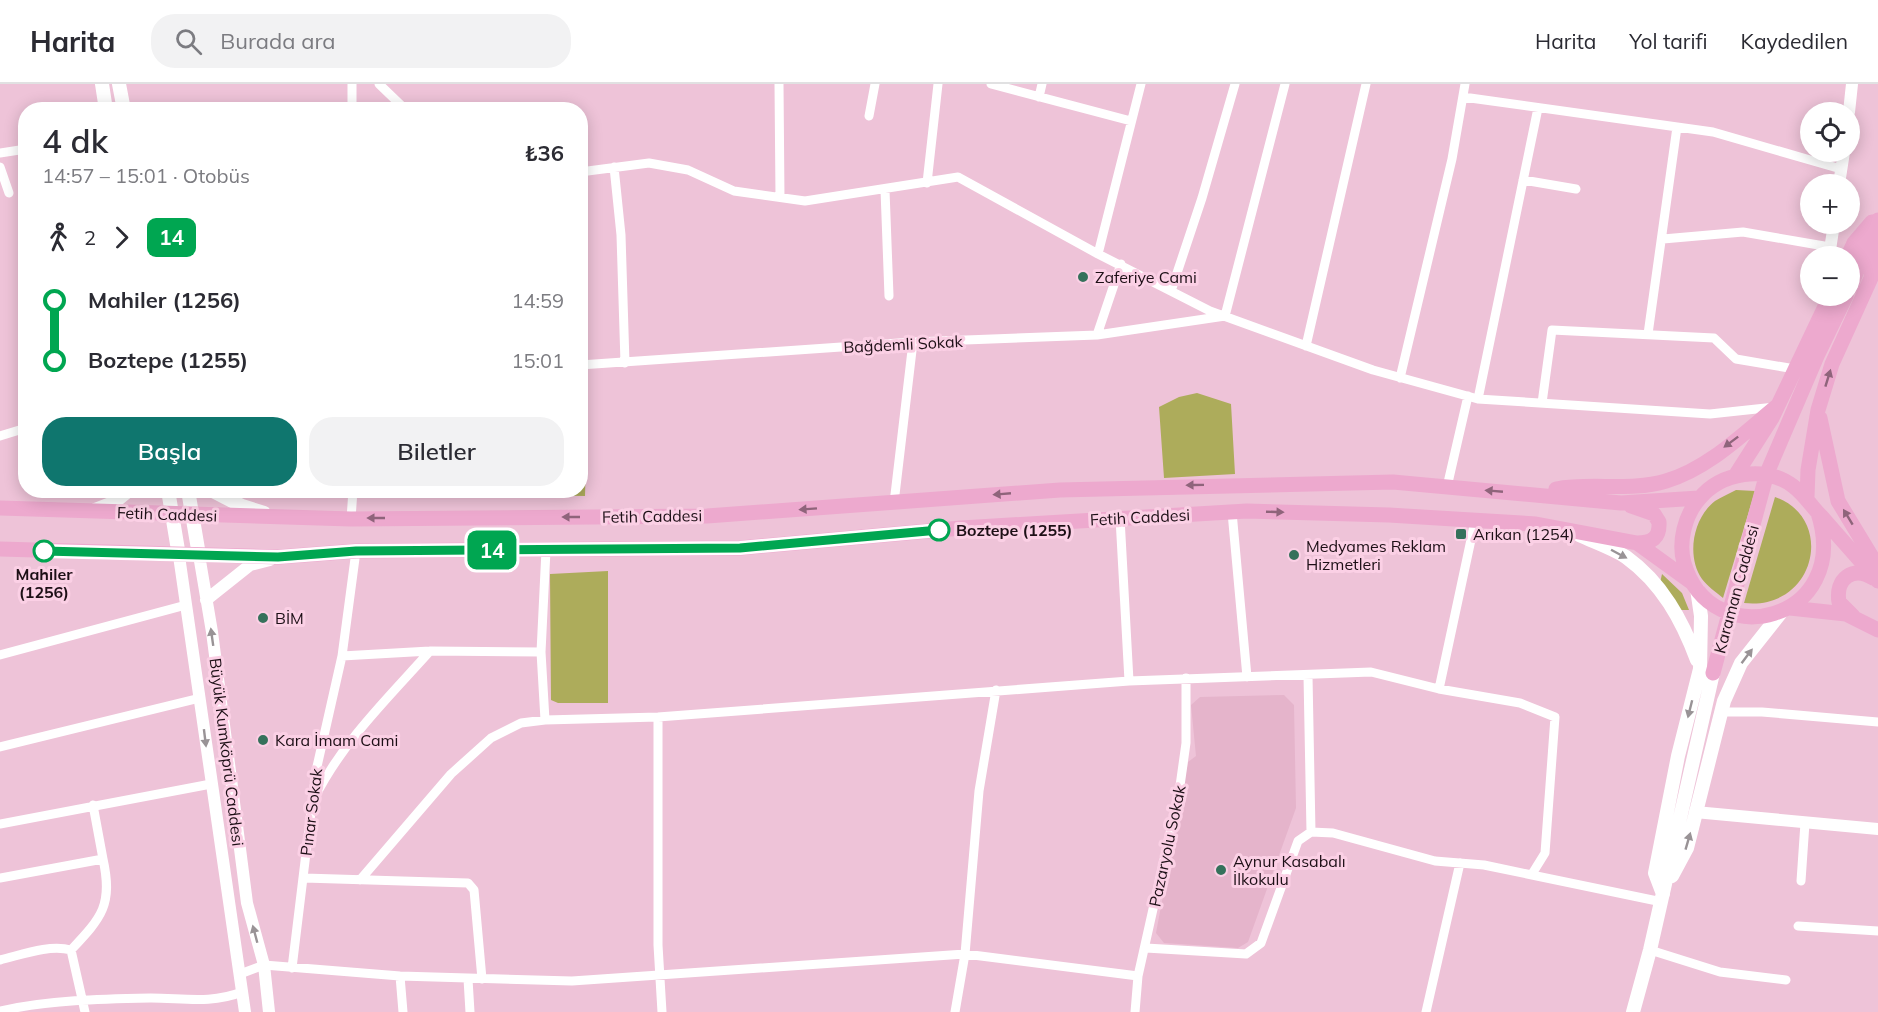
<!DOCTYPE html>
<html lang="tr">
<meta charset="utf-8">
<style>
:root{--surface:#fff;--page:#f2f2f3;--text:#2b2b33;--muted:#7c7c81;--line:#e1e1e2;--accent:#0f766e}
body{margin:0;font-family:Mulish,sans-serif;background:var(--page);color:var(--text);height:100vh;display:flex;flex-direction:column;font-size:22px;white-space:nowrap}
*{box-sizing:border-box;margin:0}
p{font-size:20px;color:var(--muted)}
.icon{flex:none;width:33px;height:33px;fill:none;stroke:currentColor;stroke-width:2;stroke-linecap:round;stroke-linejoin:round}
.map{position:relative;flex:1;overflow:hidden}
.drawer{position:absolute;left:18px;top:18px;width:570px;height:396px;display:flex;flex-direction:column;background:var(--surface);border-radius:24px;box-shadow:0 3px 15px #0003}
.drawer>*{flex:none}
.badge{padding:0 12px;border-radius:9px;font-size:21px;line-height:39px}
.controls{position:absolute;left:1800px;top:18px;display:grid;gap:12px}
.controls a{display:grid;place-items:center;width:60px;height:60px;border-radius:50%;background:var(--surface);box-shadow:0 3px 15px #0003;font-size:30px}
.map>.badge{position:absolute;translate:-50% -50%;box-shadow:0 0 0 3px #fff}
.legs{display:flex;align-items:center;gap:9px;height:66px;padding:0 24px;font-size:20px}
.legs p{margin-inline-start:auto}
.summary{display:flex;align-items:center;justify-content:space-between;height:102px;padding:0 24px}
h1{font-size:33px;font-weight:600;line-height:45px}
.button{display:flex;gap:12px;margin-top:auto;padding:12px 24px}
.button a{flex:1;height:69px;border-radius:24px;background:var(--accent);color:#fff;font-size:24px;font-weight:600;line-height:69px;text-align:center}
.button a+a{background:var(--page);color:var(--text)}
ul{padding:0 24px;list-style:none}
li{display:flex;align-items:center;gap:21px;height:60px;font-size:22px}
li i{display:grid;place-items:center;width:9px;height:100%;margin:0 8px;background:currentColor}
li i::after{content:'';width:15px;height:15px;margin:-8px;border:4px solid;border-radius:50%;background:var(--surface)}
li p{margin-inline-start:auto}
li:first-child i{background:linear-gradient(#0000 50%,currentColor 0)}
li:last-child i{background:linear-gradient(currentColor 50%,#0000 0)}
header{display:flex;align-items:center;gap:36px;box-sizing:border-box;height:84px;padding:0 30px;background:var(--surface);border-bottom:2px solid var(--line)}
header strong{font-size:28px}
nav{display:flex;gap:33px;margin-inline-start:auto;font-size:21px}
.search{width:420px;height:54px;background:var(--page);display:flex;align-items:center;gap:15px;box-sizing:border-box;padding:0 21px;border-radius:24px;color:var(--muted);font-size:22px}
.map>svg:first-child{display:block}
</style>
<header>
<strong>Harita</strong>
<div class="search"><svg class="icon" aria-label="search" viewBox="0 0 24 24"><circle cx="10" cy="10" r="6"/><path d="M15 15l6 6"/></svg>Burada ara</div>
<nav><a>Harita</a><a>Yol tarifi</a><a>Kaydedilen</a></nav>
</header>
<div class="map">
<svg width="1878" height="928" viewBox="0 0 1878 928">
<rect width="100%" height="100%" fill="#eec3d8"/>
<!-- built -->
<path fill="#e5b4cb" d="M 1284,611 L 1294,621 L 1296,724 L 1248,858 L 1238,864 L 1164,859 L 1156,849 L 1188,678 L 1196,672 L 1191,621 L 1200,613 Z"/>
<!-- green -->
<path fill="#adac5b" d="M 1197,309 L 1231,320 L 1235,390 L 1164,394 L 1159,323 L 1179,313 Z
M 581,334 L 587,334 L 585,412 L 525,411 L 525,407 L 580,406 Z
M 1736,406 L 1755,407 L 1723,514 C 1716,508 1707,502 1702,495 C 1686,472 1693,434 1715,417 C 1721,413 1729,410 1736,406 Z
M 1775,413 C 1836,434 1816,527 1744,519 Z
M 608,487 L 608,619 L 558,619 L 551,616 L 550,490 Z
M 1662,490 L 1682,509 L 1689,526 L 1680,526 L 1660,499 Z"/>
<g fill="none" stroke-linecap="round" stroke-linejoin="round">
<!-- minor -->
<path stroke="#fff" stroke-width="9" d="M 352,0 L 352,26
M 379,0 L 406,26
M 779,0 L 780,113
M 991,0 L 1131,37
M 1039,13 L 1042,0
M 1463,13 L 1713,48 L 1841,85
M 869,32 L 875,0
M 0,69 L 26,65
M 0,83 L 9,109
M 614,83 L 621,151 L 625,279
M 580,88 L 649,79 L 688,86 L 734,107 L 805,117 L 958,93 L 1098,170 L 1210,227 L 1373,286 L 1478,315 L 1710,330 L 1775,323
M 1523,96 L 1576,105
M 927,99 L 938,0
M 885,106 L 889,212
M 1663,155 L 1743,148 L 1830,163
M 1098,170 L 1141,0
M 1171,207 L 1202,114 L 1235,0
M 1648,250 L 1677,43
M 1097,251 L 1121,180
M 1306,262 L 1366,0
M 580,281 L 913,258 L 1097,251 L 1225,232 L 1285,0
M 1400,294 L 1452,75 L 1465,0
M 1478,315 L 1538,24
M 1542,319 L 1552,246 L 1714,254 L 1736,275 L 1795,285
M 0,352 L 26,344
M 1447,403 L 1468,312
M 894,419 L 913,258
M 1232,428 L 1247,593
M 1120,434 L 1129,597
M 351,435 L 353,406
M 0,571 L 186,521
M 342,572 L 430,567 L 541,568
M 1308,592 L 1311,748
M 1439,605 L 1475,437
M 1722,628 L 1762,628 L 1878,638
M 658,633 L 658,861 L 662,928
M 545,636 L 541,568 L 546,466
M 0,663 L 200,614
M 315,713 C 343,657 389,613 430,567
M 0,740 L 211,700
M 0,794 L 103,775 L 93,721
M 304,794 L 468,799 L 474,806 L 482,895
M 360,796 L 451,690 L 491,654 L 521,639 L 545,636 L 658,633 L 1129,597 L 1371,588 L 1439,605 L 1520,619 L 1555,633 L 1545,769 L 1532,790
M 1801,797 L 1805,739
M 1798,842 L 1878,847
M 1146,864 L 1246,870 L 1261,859 L 1298,757 L 1311,748 L 1333,749 L 1435,777 L 1484,781 L 1662,818
M 71,866 C 102,833 113,821 103,775
M 1650,866 L 1720,888 L 1786,896
M 0,876 C 21,871 49,860 71,866 L 85,928
M 292,884 L 316,687 L 342,572 L 356,467
M 240,890 L 264,881 L 400,892 L 572,897 L 965,870 L 1138,892
M 400,892 L 403,928
M 468,895 L 470,928
M 0,927 C 49,916 101,915 151,914 C 183,914 211,920 242,908
M 955,928 L 965,870 L 979,707 L 996,606
M 1135,928 L 1138,892 L 1179,709 L 1186,659 L 1186,594
M 1426,928 L 1460,779"/>
<!-- tertiary -->
<path stroke="#fff" stroke-width="12" d="M 1849,28 L 1852,0
M 1839,100 L 1844,68
M 1829,172 L 1834,140
M 199,471 L 212,548 L 247,819 L 264,881 L 269,928
M 179,472 L 245,928
M 206,516 L 250,481 L 270,476
M 1695,728 L 1878,745"/>
<!-- secondary -->
<path stroke="#fff" stroke-width="14" d="M 102,0 L 106,26
M 119,0 L 124,26
M 168,406 L 179,472
M 188,406 L 199,471
M 211,406 L 242,422 L 264,429
M 95,426 L 113,419 L 129,406
M 1579,451 C 1594,458 1612,464 1626,473 C 1662,499 1682,536 1697,576
M 1672,792 L 1687,764 L 1724,617 L 1741,579 L 1783,526
M 1663,810 L 1655,789 L 1678,672 L 1700,585 L 1701,532 L 1697,505
M 1633,928 L 1650,866 L 1713,589"/>
<!-- primary -->
<path stroke="#eda9ce" stroke-width="15" d="M 1848,172 L 1854,159 L 1872,138
M 1850,204 L 1878,136
M 1820,334 L 1838,417 L 1878,483
M 1735,392 L 1772,334 L 1830,212
M 1556,405 C 1592,398 1630,408 1666,397 C 1708,385 1744,349 1777,322
M 1807,413 L 1808,386 L 1818,326 L 1832,280 L 1871,194 L 1878,151
M 1631,422 L 1654,430 L 1659,438 C 1660,454 1652,459 1637,459
M 0,424 L 351,435 L 707,432 L 1060,406 L 1393,398 L 1621,419 L 1699,414
M 1818,429 C 1853,537 1711,572 1684,479 C 1678,458 1685,431 1699,415 C 1721,388 1765,381 1793,402 C 1805,411 1811,422 1821,432 C 1840,454 1859,475 1878,497
M 0,465 L 278,473 L 356,467 L 740,464 L 961,444 L 1247,427 L 1389,431 L 1536,440 L 1637,459 L 1691,498
M 1790,524 L 1846,530 L 1878,546
M 1853,532 L 1839,518 C 1835,495 1853,481 1873,494
M 1713,589 L 1767,389 L 1817,272 L 1846,212"/>
</g>
<!-- one-way arrows -->
<defs><path id="oneway-solid" d="M-6-.8H1V-3.2L6.5 0L1 3.2V.8H-6Z" transform="scale(1.5)"/></defs>
<g fill="#8f647b">
<use href="#oneway-solid" transform="translate(1828 294) rotate(-73)"/>
<use href="#oneway-solid" transform="translate(1731 358) rotate(143)"/>
<use href="#oneway-solid" transform="translate(1195 401) rotate(179)"/>
<use href="#oneway-solid" transform="translate(1494 407) rotate(-175)"/>
<use href="#oneway-solid" transform="translate(1002 410) rotate(175)"/>
<use href="#oneway-solid" transform="translate(808 425) rotate(176)"/>
<use href="#oneway-solid" transform="translate(1275 428) rotate(2)"/>
<use href="#oneway-solid" transform="translate(571 433) rotate(180)"/>
<use href="#oneway-solid" transform="translate(1848 433) rotate(-121)"/>
<use href="#oneway-solid" transform="translate(376 434) rotate(180)"/>
</g>
<g fill="#999396">
<use href="#oneway-solid" transform="translate(1619 470) rotate(28)"/>
<use href="#oneway-solid" transform="translate(212 553) rotate(-98)"/>
<use href="#oneway-solid" transform="translate(1747 572) rotate(-53)"/>
<use href="#oneway-solid" transform="translate(1690 625) rotate(104)"/>
<use href="#oneway-solid" transform="translate(205 654) rotate(83)"/>
<use href="#oneway-solid" transform="translate(1688 757) rotate(-74)"/>
<use href="#oneway-solid" transform="translate(255 850) rotate(-105)"/>
</g>
<g fill="none" stroke-linecap="round" stroke-linejoin="round">
<defs>
<path id="line-1" d="M 44,467 L 278,473 L 356,467 L 740,464 L 939,446"/>
</defs>
<!-- line-1 casing -->
<use href="#line-1" stroke="#fff" stroke-width="14"/>
<!-- line-1 -->
<use href="#line-1" stroke="#00a651" stroke-width="9"/>
</g>
<!-- markers -->
<g fill="#35715b" stroke="#fbd0e5" stroke-width="2">
<circle cx="1083" cy="193" r="6"/>
<rect x="1455" y="444" width="12" height="12" rx="3"/>
<circle cx="1294" cy="471" r="6"/>
<circle cx="263" cy="534" r="6"/>
<circle cx="263" cy="656" r="6"/>
<circle cx="1221" cy="786" r="6"/>
</g>
<g fill="#fff" stroke="#00a651" stroke-width="3">
<circle cx="939" cy="446" r="10"/>
<circle cx="44" cy="467" r="10"/>
</g>
<g text-anchor="middle" stroke-width="6" stroke-linejoin="round" paint-order="stroke">
<!-- poi labels -->
<g font-size="16" fill="#1d0f16" stroke="#fbd0e5" text-anchor="start">
<text x="1095" y="199">Zaferiye Cami</text>
<text x="1473" y="456">Arıkan (1254)</text>
<text x="1306" y="468">Medyames Reklam<tspan x="1306" dy="18">Hizmetleri</tspan></text>
<text x="275" y="540">BİM</text>
<text x="275" y="662">Kara İmam Cami</text>
<text x="1233" y="783">Aynur Kasabalı<tspan x="1233" dy="18">İlkokulu</tspan></text>
</g>
<!-- street labels -->
<g font-size="16" fill="#1d0f16" stroke="#fbd0e5">
<text transform="translate(903 260) rotate(-3)" y="6">Bağdemli Sokak</text>
<text transform="translate(167 430) rotate(2)" y="6">Fetih Caddesi</text>
<text transform="translate(652 432) rotate(-1)" y="6">Fetih Caddesi</text>
<text transform="translate(1140 433) rotate(-3)" y="6">Fetih Caddesi</text>
<text transform="translate(1736 505) rotate(-75)" y="6">Karaman Caddesi</text>
<text transform="translate(227 668) rotate(83)" y="6">Büyük Kumköprü Caddesi</text>
<text transform="translate(311 728) rotate(-83)" y="6">Pınar Sokak</text>
<text transform="translate(1167 762) rotate(-78)" y="6">Pazaryolu Sokak</text>
</g>
<!-- stop labels -->
<g font-size="16" font-weight="bold" fill="#1d0f16" stroke="#fbd0e5" text-anchor="start">
<text x="956" y="452">Boztepe (1255)</text>
<text x="44" y="496" text-anchor="middle">Mahiler<tspan x="44" dy="18">(1256)</tspan></text>
</g>
</g>
</svg>
<div class="controls">
<a><svg class="icon" aria-label="locate" viewBox="0 0 24 24"><circle cx="12" cy="12" r="6"/><path d="M12 2v4M12 18v4M2 12h4M18 12h4"/></svg></a>
<a>+</a>
<a>−</a>
</div>
<b class="badge" style="left:492px;top:466px;background:#00a651;color:#fff">14</b>
<section class="drawer">
<div class="summary"><div><h1>4 dk</h1><p>14:57 – 15:01 · Otobüs</p></div><b>₺36</b></div>
<div class="legs"><svg class="icon" aria-label="walk" viewBox="0 0 24 24"><circle cx="13" cy="4" r="2"/><path d="M13 8l-2 6 4 7M11 14l-3 7M7 12l3-4h3l4 4"/></svg>2<svg class="icon" aria-label="forward" viewBox="0 0 24 24"><path d="M9 5l7 7-7 7"/></svg><b class="badge" style="background:#00a651;color:#fff">14</b></div>
<ul>
<li><i style="color:#00a651"></i><b>Mahiler (1256)</b><p>14:59</p></li>
<li><i style="color:#00a651"></i><b>Boztepe (1255)</b><p>15:01</p></li>
</ul>
<div class="button"><a>Başla</a><a>Biletler</a></div>
</section>
</div>
